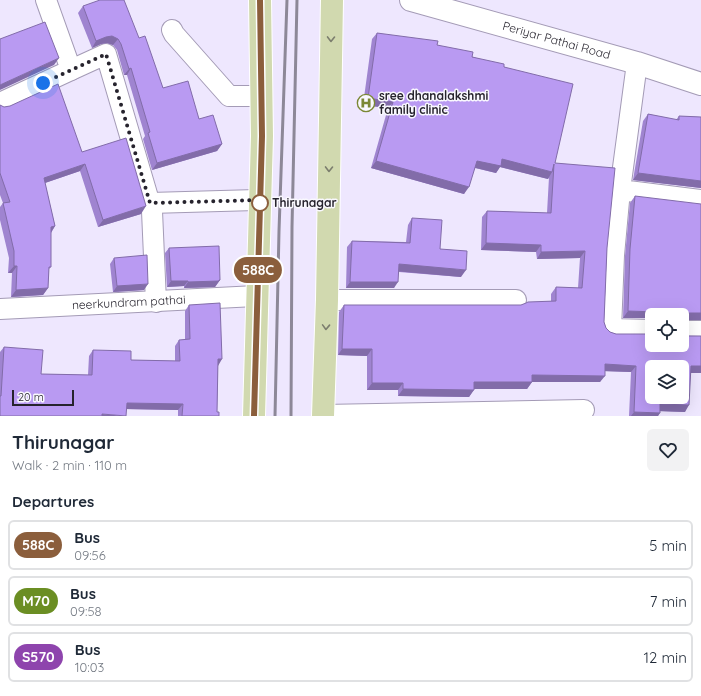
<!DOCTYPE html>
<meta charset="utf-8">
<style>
:root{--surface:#fff;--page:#f2f2f3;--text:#1f2937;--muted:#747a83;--line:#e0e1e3}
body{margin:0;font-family:Quicksand,sans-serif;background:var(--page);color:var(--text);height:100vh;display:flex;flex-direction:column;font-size:15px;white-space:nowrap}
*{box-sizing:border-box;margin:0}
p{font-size:13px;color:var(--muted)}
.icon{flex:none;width:22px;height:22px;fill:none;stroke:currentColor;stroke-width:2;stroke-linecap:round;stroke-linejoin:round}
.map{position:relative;height:416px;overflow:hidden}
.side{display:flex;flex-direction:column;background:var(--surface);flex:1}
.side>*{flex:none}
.badge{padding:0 8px;border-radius:13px;font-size:14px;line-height:26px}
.buttons{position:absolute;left:645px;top:308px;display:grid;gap:8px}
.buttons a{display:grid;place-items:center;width:44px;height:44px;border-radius:6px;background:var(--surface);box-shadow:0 4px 16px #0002;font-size:20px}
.scale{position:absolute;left:12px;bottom:10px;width:62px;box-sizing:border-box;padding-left:4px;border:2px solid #26232d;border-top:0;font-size:11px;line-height:14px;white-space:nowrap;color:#26232d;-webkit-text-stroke:3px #f9f8fe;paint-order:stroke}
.you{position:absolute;width:20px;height:20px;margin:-10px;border:3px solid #fff;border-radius:50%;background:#1a73e8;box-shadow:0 0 0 6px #1a73e833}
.map>.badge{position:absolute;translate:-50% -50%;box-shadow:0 0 0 2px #fff}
h2{padding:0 12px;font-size:15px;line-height:36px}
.round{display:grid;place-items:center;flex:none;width:42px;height:42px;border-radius:6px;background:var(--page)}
.head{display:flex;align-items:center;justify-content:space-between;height:68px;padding:0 12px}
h1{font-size:19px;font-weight:700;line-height:30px}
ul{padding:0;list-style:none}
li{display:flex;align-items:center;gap:12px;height:50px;margin:0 8px 6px;padding:0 4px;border:2px solid var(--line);border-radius:6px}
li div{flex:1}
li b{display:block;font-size:15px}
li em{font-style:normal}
li .badge{min-width:44px;font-weight:700;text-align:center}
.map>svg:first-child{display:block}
</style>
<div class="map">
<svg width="701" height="416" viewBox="0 0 701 416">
<rect width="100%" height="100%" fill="#eee7fe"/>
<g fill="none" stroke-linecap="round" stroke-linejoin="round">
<defs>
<g id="minor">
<path d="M 172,30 L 174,34 L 229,96 L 262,96"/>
<path d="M 637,63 L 620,190 L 701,200"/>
<path d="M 71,70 L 106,54 L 152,211 L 156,302"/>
<path d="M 0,103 L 71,70 L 46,0"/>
<path d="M 620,190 L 614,255 L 611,329 L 652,330"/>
<path d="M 150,203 L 260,200"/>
<path d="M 327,300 L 516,300"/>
<path id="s1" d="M 0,309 L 257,296"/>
<path d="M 682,331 L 701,331"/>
<path d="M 323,415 L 584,410"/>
</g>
<g id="tertiary">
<path id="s2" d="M 411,0 L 637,63 L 701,84"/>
</g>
<path id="primary" d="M 254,416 L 262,136 L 260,0
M 323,416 L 327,300 L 332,0"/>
</defs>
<!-- minor casing -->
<use href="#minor" stroke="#a49bb6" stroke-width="22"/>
<!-- tertiary casing -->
<use href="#tertiary" stroke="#a49bb6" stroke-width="24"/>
<!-- primary casing -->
<use href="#primary" stroke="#fff" stroke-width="24"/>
<!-- minor -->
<use href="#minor" stroke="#fff" stroke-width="20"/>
<!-- tertiary -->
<use href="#tertiary" stroke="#fff" stroke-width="22"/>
<!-- primary -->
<use href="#primary" stroke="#d1d9af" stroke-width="22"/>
<!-- rail -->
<path stroke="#8d8898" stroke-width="3" d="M 275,416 L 279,231 L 287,0
M 291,416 L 292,227 L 297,0"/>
</g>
<!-- wall -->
<path fill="#9f84d0" d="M 83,6 L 139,38 L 163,88 L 199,119 L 222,144 L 217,151 L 152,170 L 143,139 L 145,136 L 127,75 L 124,75 L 117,50 L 113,45 L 107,43 L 101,44 L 92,48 L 78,13 Z
M 377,33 L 437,45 L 504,67 L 555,163 L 607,248 L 604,322 L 606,328 L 610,332 L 616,334 L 701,336 L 701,373 L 691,373 L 685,412 L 660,411 L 658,416 L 629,416 L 631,372 L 605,371 L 600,382 L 532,382 L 527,389 L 474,389 L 469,397 L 398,396 L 398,390 L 367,390 L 367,356 L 338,355 L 339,312 L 344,305 L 521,305 L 551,301 L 551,294 L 556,287 L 578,288 L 580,258 L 537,259 L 536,252 L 481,250 L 482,217 L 487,211 L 547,213 L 549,177 L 548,179 L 500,167 L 496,173 L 475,168 L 464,194 L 371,168 L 388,108 L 363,105 L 372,39 Z
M 0,105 L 82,152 L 141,214 L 98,227 L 80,171 L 45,183 L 55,226 L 51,233 L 51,267 L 49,269 L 48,288 L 43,295 L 11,297 L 12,273 L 8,273 L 9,258 L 0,220 L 0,207 L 3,203 L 0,195 Z
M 648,114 L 676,120 L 679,116 L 701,117 L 701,188 L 633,180 L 643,121 Z
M 635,196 L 701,320 L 682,320 L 682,315 L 652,315 L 623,318 L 625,256 L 630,203 Z
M 412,218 L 440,249 L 461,277 L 399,272 L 394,288 L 346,288 L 347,247 L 352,241 L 406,242 L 408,225 Z
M 169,248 L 220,280 L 215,287 L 184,288 L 184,286 L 167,287 L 165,253 Z
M 114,258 L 144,290 L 113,292 L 110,264 Z
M 189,305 L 218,366 L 217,412 L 219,416 L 178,416 L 178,410 L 127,409 L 0,416 L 0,352 L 4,347 L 41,374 L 88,375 L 89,356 L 93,350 L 131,360 L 175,361 L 175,346 L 179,340 L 185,340 L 185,311 Z"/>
<!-- shaded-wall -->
<path fill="#826ca9" d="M 112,36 L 118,39 L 113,45 L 107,43 L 101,44 L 92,48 L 96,41 L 106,37 Z
M 59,58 L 54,65 L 0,90 L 0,85 Z
M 131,68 L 127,75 L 124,75 L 129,69 Z
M 368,98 L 393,102 L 388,108 L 363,105 Z
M 222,144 L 217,151 L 152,170 L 157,163 Z
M 502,159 L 552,172 L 548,179 L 500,167 L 496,173 L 472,167 L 477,161 Z
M 376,161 L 469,187 L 464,194 L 371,168 Z
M 85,164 L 80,171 L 39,185 L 44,178 Z
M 638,173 L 701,181 L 701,188 L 633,180 Z
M 146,206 L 141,214 L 98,227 L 103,220 Z
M 55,226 L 50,234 L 51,227 Z
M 486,243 L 541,245 L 536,252 L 481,250 Z
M 585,251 L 580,258 L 537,259 L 541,252 Z
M 399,264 L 466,270 L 461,277 L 394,271 Z
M 14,266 L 17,266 L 12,273 L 8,273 Z
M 220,280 L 215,287 L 184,288 L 188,282 Z
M 171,281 L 188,281 L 184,286 L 167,287 Z
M 350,282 L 398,282 L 394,288 L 346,288 Z
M 148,284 L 144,290 L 113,292 L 117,286 Z
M 48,288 L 43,295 L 11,297 L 16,290 Z
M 628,311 L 657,312 L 662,313 L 661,315 L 652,315 L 652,318 L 623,318 Z
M 687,313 L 701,313 L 701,320 L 682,320 L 682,315 L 680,315 L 681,314 Z
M 342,349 L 372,349 L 367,356 L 338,355 Z
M 218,359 L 222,359 L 218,366 Z
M 605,364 L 636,366 L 631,372 L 600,371 Z
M 691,366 L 701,366 L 701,373 L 686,373 Z
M 532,375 L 605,376 L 600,382 L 527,382 Z
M 474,382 L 532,382 L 527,389 L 469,389 Z
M 372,383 L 403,383 L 398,390 L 367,390 Z
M 403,389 L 474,390 L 469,397 L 398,396 Z
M 127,403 L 183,404 L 178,410 L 123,409 Z
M 660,404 L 689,405 L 685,412 L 656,411 Z
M 634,412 L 660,413 L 658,416 L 631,416 Z
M 102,414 L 126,416 L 101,416 Z"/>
<!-- building -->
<path fill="#b99af2" stroke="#826ca9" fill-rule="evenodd" d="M 100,0 L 124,0 L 139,38 L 145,36 L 163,88 L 188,81 L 199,119 L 213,115 L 222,144 L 157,163 L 148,133 L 150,132 L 131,68 L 129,69 L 121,44 L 118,39 L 112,36 L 106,37 L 96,41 L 83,6 Z
M 45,22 L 59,58 L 0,85 L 0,39 Z
M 377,33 L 438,41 L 437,45 L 473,52 L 472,57 L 504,64 L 504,67 L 573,84 L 555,163 L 615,168 L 607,248 L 604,322 L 606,328 L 610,332 L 616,334 L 652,334 L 652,345 L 682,345 L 682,334 L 686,336 L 701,336 L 701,366 L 691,366 L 689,405 L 660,404 L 660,413 L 634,412 L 636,366 L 605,364 L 605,376 L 532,375 L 532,382 L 474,382 L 474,390 L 403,389 L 403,383 L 372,383 L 372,349 L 342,349 L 344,305 L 521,305 L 526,303 L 528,302 L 556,301 L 556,287 L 582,288 L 585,251 L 541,252 L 541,245 L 486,243 L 487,211 L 551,213 L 554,164 L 552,172 L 502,159 L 501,166 L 477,161 L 469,187 L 376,161 L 393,102 L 368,98 ZM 652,367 L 682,367 L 682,397 L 652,397 Z
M 58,84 L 82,152 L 126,138 L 146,206 L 103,220 L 85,164 L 44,178 L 55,226 L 51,227 L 51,267 L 49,267 L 48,288 L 16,290 L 17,266 L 14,266 L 14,251 L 3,203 L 10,202 L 0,173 L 0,105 L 4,107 L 10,106 Z
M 648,114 L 679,120 L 679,116 L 701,117 L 701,181 L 638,173 Z
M 635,196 L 701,204 L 701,313 L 687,313 L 681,314 L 680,315 L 664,315 L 662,313 L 657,312 L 628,311 L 630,249 Z
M 412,218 L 442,220 L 440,249 L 467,251 L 466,270 L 399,264 L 398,282 L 350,282 L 352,241 L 410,243 Z
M 219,246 L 220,280 L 219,280 L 219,281 L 188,282 L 188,281 L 171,281 L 169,248 Z
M 147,255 L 148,284 L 117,286 L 114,258 Z
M 220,303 L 222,359 L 218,359 L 217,412 L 219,412 L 219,416 L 182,416 L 183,404 L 127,403 L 126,416 L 102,414 L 102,416 L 0,416 L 0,396 L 1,396 L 4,347 L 43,350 L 41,374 L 92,375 L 93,350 L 131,351 L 131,360 L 180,361 L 179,340 L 190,339 L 189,305 Z"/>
<!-- one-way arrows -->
<defs><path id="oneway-chevron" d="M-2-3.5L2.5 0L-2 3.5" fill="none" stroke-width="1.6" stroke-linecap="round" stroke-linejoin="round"/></defs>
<g stroke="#7c7e6e">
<use href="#oneway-chevron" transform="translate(331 39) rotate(91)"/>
<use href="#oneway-chevron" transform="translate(329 169) rotate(91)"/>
<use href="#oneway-chevron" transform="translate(326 327) rotate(92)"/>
</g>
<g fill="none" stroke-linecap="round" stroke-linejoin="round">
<defs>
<path id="line" d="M 254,416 L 262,136 L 260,0"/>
</defs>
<!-- line casing -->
<use href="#line" stroke="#fff" stroke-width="9"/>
<!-- line -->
<use href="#line" stroke="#8b5e3c" stroke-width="6"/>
<!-- walk -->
<path stroke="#26232d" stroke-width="4" stroke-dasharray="0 7.2" d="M 43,83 L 106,54 L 150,203 L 260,200 L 260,203"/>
</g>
<!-- icons -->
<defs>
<symbol id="hospital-ring" viewBox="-11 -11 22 22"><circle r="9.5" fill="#f9f8fe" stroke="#7b8835" stroke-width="1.5"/><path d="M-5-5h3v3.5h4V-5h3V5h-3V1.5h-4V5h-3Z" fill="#7b8835"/></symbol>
</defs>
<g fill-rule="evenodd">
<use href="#hospital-ring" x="356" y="93" width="20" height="20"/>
</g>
<!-- markers -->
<circle fill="#fff" stroke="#8b5e3c" stroke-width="2" cx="260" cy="203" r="8"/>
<g text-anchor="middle" stroke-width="3" stroke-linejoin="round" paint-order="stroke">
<!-- street labels -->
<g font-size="12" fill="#26232d" stroke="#f9f8fe">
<text dy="4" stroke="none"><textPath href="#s2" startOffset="151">Periyar Pathai Road</textPath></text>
<text dy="4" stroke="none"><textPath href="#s1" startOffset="129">neerkundram pathai</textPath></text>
</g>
<!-- poi labels -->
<g font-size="12" font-weight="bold" fill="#26232d" stroke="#f9f8fe" text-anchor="start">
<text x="379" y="100">sree dhanalakshmi<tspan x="379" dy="14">family clinic</tspan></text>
</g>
<!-- stop labels -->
<g font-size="12" font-weight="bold" fill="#26232d" stroke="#f9f8fe" text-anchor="start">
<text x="272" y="207">Thirunagar</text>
</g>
</g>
</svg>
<div class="buttons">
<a><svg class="icon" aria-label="locate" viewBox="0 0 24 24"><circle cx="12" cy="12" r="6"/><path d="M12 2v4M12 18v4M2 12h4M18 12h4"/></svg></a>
<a><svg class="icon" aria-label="layers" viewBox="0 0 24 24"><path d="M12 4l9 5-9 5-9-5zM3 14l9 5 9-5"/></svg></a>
</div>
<div class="scale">20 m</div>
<div class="you" style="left:43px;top:83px"></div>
<b class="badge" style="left:258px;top:270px;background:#8b5e3c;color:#fff">588C</b>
</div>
<section class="side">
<div class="head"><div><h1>Thirunagar</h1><p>Walk · 2 min · 110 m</p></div><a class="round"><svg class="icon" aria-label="heart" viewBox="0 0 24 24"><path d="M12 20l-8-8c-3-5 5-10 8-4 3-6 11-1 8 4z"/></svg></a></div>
<h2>Departures</h2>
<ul>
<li><span class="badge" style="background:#8b5e3c;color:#fff">588C</span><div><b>Bus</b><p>09:56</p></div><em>5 min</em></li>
<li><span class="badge" style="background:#6b8e23;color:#fff">M70</span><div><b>Bus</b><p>09:58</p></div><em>7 min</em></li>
<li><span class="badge" style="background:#8e44ad;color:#fff">S570</span><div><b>Bus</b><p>10:03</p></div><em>12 min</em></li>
</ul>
</section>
